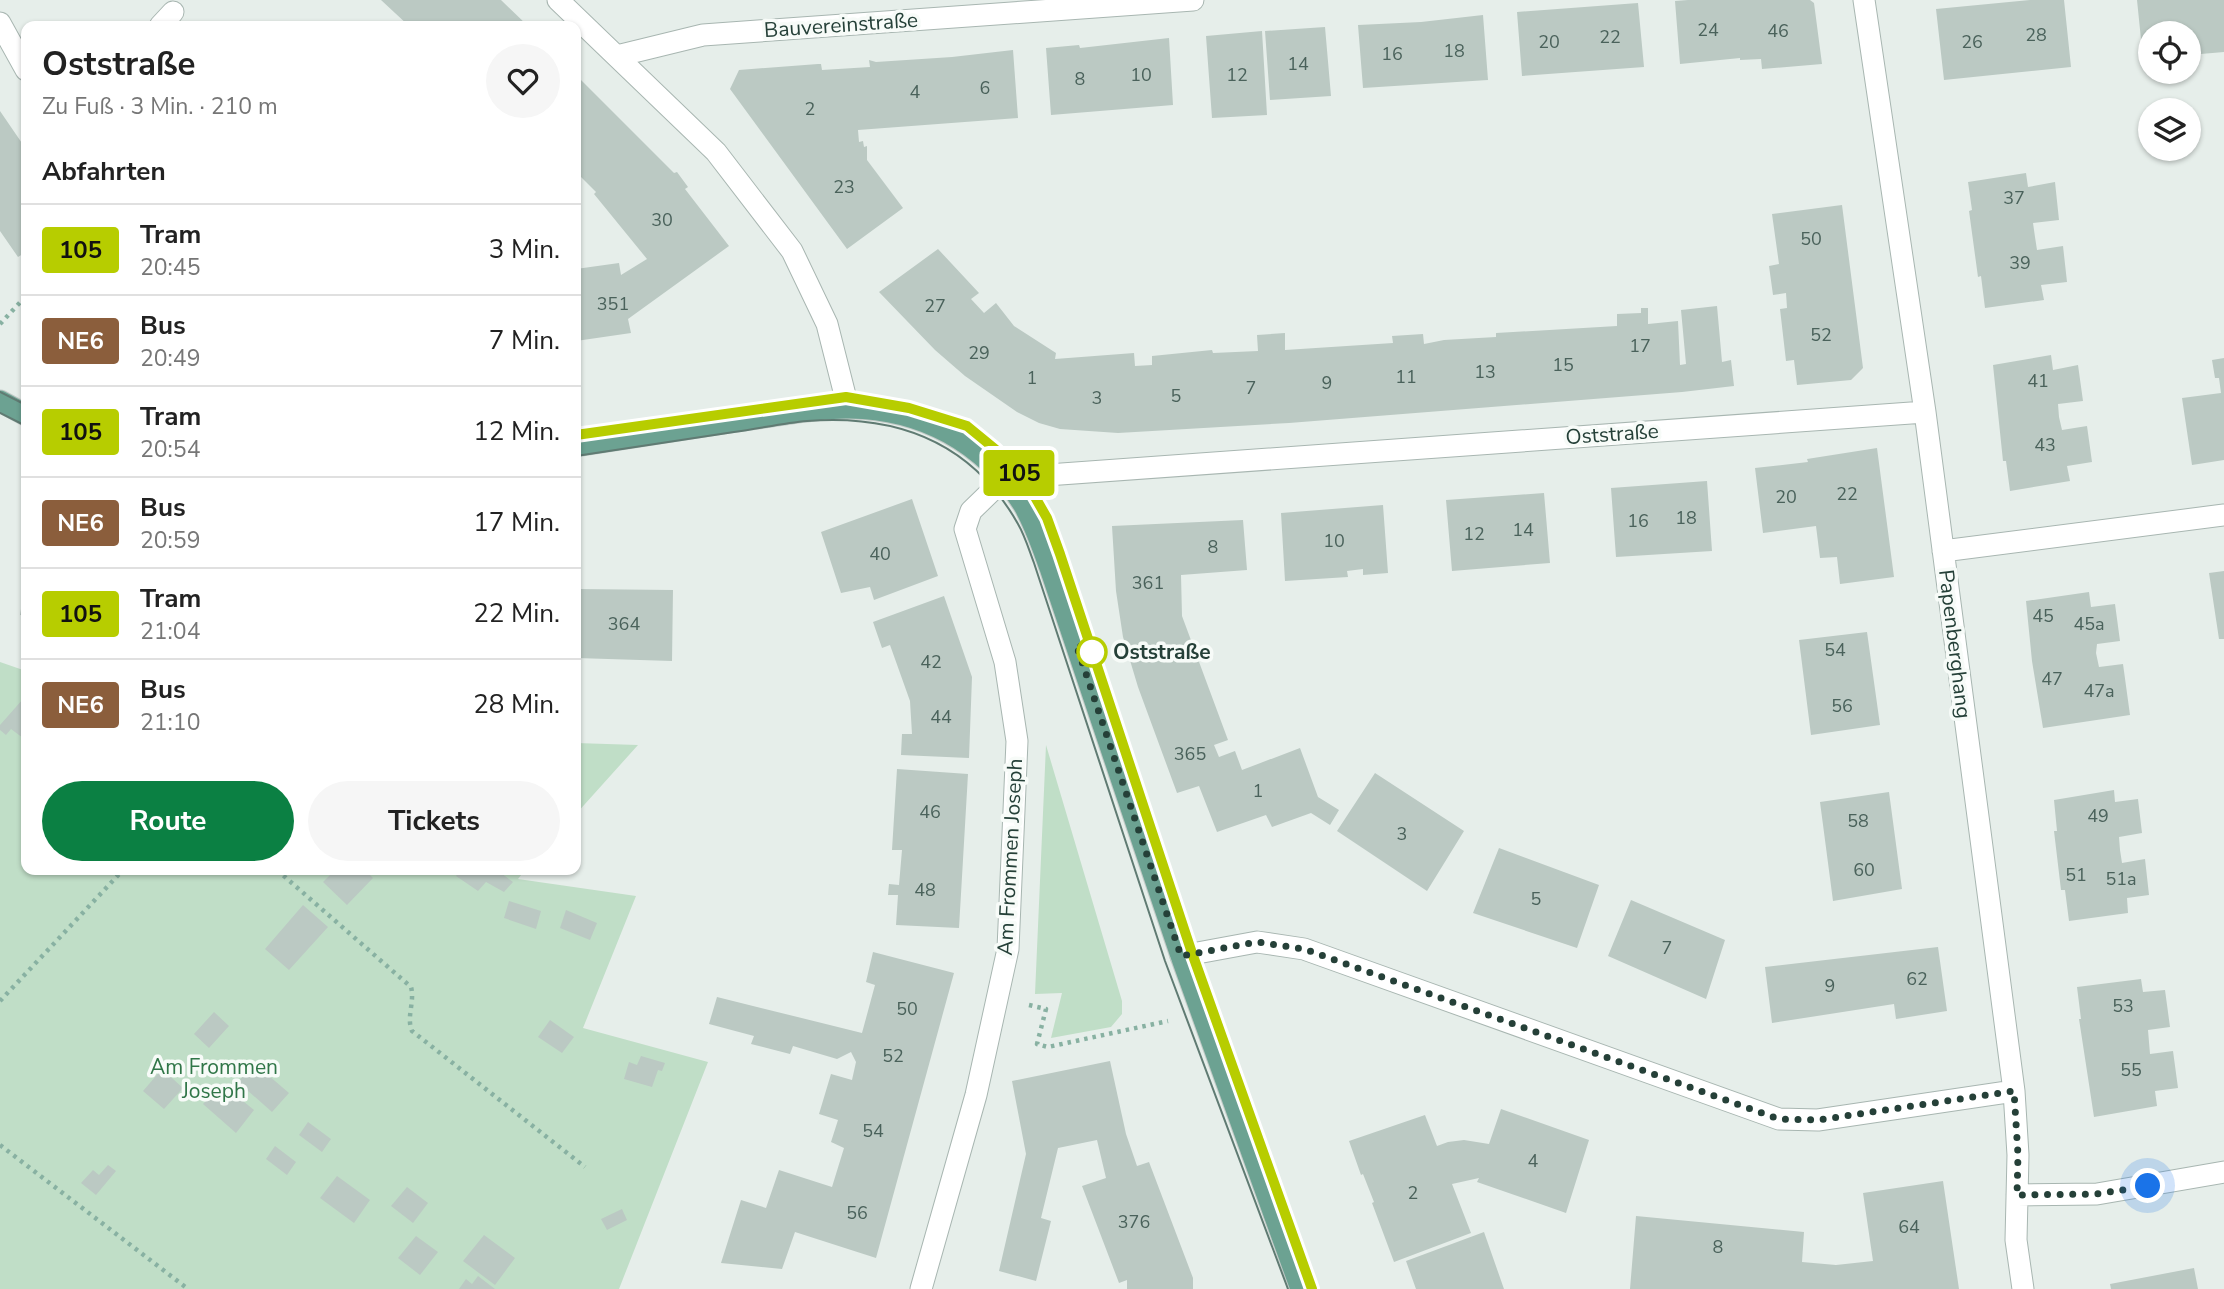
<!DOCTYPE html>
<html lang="de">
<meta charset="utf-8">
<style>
:root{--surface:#fff;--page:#f6f6f6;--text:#222;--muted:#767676;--line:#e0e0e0;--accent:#0b8043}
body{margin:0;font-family:"Nunito Sans",sans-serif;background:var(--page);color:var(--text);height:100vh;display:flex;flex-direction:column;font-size:26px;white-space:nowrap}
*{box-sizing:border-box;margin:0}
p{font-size:23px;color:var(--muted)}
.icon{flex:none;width:38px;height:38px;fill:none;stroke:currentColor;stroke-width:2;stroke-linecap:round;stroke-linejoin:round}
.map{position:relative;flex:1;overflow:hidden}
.drawer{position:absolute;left:21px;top:21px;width:560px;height:854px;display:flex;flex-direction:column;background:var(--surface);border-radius:14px;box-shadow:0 2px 5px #0004}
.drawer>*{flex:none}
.badge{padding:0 14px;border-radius:5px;font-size:24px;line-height:46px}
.tools{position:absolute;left:2138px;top:21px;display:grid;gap:14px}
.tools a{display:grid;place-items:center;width:63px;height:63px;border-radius:50%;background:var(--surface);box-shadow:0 2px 5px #0004;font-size:35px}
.you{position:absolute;width:35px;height:35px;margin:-18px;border:5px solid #fff;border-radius:50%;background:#1a73e8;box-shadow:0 0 0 10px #1a73e833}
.map>.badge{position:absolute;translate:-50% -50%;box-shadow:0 0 0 4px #fff}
h2{padding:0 21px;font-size:26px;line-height:63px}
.round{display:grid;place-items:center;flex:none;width:74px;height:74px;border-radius:37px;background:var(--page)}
.summary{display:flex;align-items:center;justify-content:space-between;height:119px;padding:0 21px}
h1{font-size:33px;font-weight:700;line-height:52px}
.cta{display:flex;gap:14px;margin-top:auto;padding:14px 21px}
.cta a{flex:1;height:80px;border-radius:42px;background:var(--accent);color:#fff;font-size:28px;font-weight:700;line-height:80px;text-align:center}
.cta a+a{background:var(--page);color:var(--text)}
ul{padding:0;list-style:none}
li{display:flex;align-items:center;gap:21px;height:91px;padding:0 21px;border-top:2px solid var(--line)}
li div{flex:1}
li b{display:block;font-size:26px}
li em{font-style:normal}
li .badge{min-width:77px;font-weight:700;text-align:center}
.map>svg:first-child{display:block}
</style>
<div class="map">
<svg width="2224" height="1289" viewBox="0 0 2224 1289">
<rect width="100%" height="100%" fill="#e6eeea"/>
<!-- green -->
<path fill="#c0dec7" d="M 0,662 L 26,671 L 26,870 L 525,870 L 518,879 L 636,896 L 583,1028 L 708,1062 L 619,1289 L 0,1289 Z
M 576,743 L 638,745 L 576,814 Z
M 1046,745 L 1122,1001 L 1122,1014 L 1111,1027 L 1051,1038 L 1062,993 L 1035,994 Z"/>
<!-- building -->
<path fill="#bbc9c3" d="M 381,0 L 501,0 L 528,26 L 409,26 Z
M 1688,0 L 1810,0 L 1814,3 L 1822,64 L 1762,69 L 1761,59 L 1740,60 L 1740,58 L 1680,64 L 1675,1 Z
M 2030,0 L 2064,0 L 2071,67 L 1944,80 L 1936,9 Z
M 2137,0 L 2224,0 L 2224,52 L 2189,55 L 2189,33 L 2151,33 L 2151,58 L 2143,59 Z
M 1638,3 L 1644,67 L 1522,76 L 1517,12 Z
M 1483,15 L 1488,80 L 1363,88 L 1358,25 L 1421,22 Z
M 1325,27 L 1331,96 L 1270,100 L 1265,31 Z
M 1262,31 L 1267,115 L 1212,118 L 1206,36 Z
M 1169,38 L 1173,105 L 1051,115 L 1046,48 L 1079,45 L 1080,48 Z
M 1013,50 L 1018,118 L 858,130 L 859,142 L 863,141 L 864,147 L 867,146 L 867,160 L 903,208 L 847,249 L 730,89 L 739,70 L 818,64 L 821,64 L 822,70 L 870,67 L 869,60 L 876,62 L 952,57 Z
M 576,75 L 674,173 L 677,172 L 688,187 L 685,189 L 729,246 L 628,319 L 631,333 L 576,341 L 576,269 L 619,263 L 621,275 L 647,259 L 594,194 L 596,192 L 576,172 Z
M 0,111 L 26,149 L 26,252 L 18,257 L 0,231 Z
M 2026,173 L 2028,187 L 2055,182 L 2059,220 L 2033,223 L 2035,237 L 2037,250 L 2063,246 L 2067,282 L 2041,285 L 2044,300 L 1985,308 L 1981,276 L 1978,277 L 1969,211 L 1972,210 L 1968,182 Z
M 1842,205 L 1863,368 L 1851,380 L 1797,385 L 1794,360 L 1786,361 L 1780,309 L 1787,308 L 1786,293 L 1773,295 L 1769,266 L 1779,264 L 1772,214 Z
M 938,249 L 979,293 L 971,299 L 984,313 L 996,303 L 1014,326 L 1056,353 L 1055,359 L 1134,353 L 1135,366 L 1152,365 L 1152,356 L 1212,350 L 1213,353 L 1258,351 L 1257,335 L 1285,333 L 1285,350 L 1393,343 L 1392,336 L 1423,334 L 1424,344 L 1444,340 L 1496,337 L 1496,333 L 1617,326 L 1617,314 L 1641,313 L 1641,308 L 1648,308 L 1648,324 L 1678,321 L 1680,365 L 1686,364 L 1681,310 L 1717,306 L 1722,362 L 1731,360 L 1734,386 L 1682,392 L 1289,423 L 1118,433 L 1060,429 L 1039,423 L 1017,412 L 965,376 L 935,350 L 879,292 Z
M 2051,355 L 2053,370 L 2078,365 L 2083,401 L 2058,404 L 2059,417 L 2062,430 L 2087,426 L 2092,462 L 2067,466 L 2070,481 L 2010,491 L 2006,461 L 2003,461 L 1993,365 Z
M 2224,358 L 2224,460 L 2192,465 L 2182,398 L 2221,393 L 2219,378 L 2215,378 L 2212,360 Z
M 1877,448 L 1894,577 L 1840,584 L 1837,557 L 1820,558 L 1816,526 L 1763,533 L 1755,468 L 1808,462 L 1807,459 Z
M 1707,481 L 1712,551 L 1616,557 L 1611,488 Z
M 1544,493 L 1550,563 L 1452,571 L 1446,500 Z
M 912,499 L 938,576 L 874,600 L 870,587 L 841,593 L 821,532 Z
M 1383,505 L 1388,573 L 1363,575 L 1363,569 L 1347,571 L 1348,577 L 1285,581 L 1281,513 Z
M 1243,520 L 1247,570 L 1181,575 L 1182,616 L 1228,740 L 1214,745 L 1219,757 L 1235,751 L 1242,770 L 1300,748 L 1318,797 L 1339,810 L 1330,825 L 1311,813 L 1272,827 L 1266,815 L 1217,832 L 1199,786 L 1177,793 L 1138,687 L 1123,637 L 1116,591 L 1112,526 Z
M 2224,571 L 2224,639 L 2219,639 L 2209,573 Z
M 25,585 L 26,585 L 26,616 L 20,615 Z
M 576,589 L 673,590 L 672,661 L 576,658 Z
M 2089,592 L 2091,607 L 2115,604 L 2120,641 L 2097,644 L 2096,653 L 2099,667 L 2123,664 L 2130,715 L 2043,728 L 2032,661 L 2026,601 Z
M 944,596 L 972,677 L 969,758 L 901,755 L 902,734 L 912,734 L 910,701 L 890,645 L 882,648 L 873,622 Z
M 1867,632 L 1880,725 L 1811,735 L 1799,640 Z
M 23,699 L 26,702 L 26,733 L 23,738 L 11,729 L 6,735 L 0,730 L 0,725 Z
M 897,769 L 968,774 L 959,928 L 896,925 L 898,895 L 888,895 L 889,884 L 899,885 L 902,850 L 892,850 Z
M 1375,773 L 1464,831 L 1427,891 L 1337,831 Z
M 2114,790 L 2115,802 L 2138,799 L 2142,833 L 2119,837 L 2120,850 L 2122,863 L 2145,859 L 2149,895 L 2127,898 L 2128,913 L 2069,921 L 2065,890 L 2061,890 L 2054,831 L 2057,831 L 2054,800 Z
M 1889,792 L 1902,889 L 1833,901 L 1820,802 Z
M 1499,848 L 1599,885 L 1577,948 L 1473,913 Z
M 335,870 L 365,870 L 373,878 L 347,905 L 323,882 Z
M 460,870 L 497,870 L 513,882 L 504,892 L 486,882 L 478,891 L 456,876 Z
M 1631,900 L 1725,940 L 1706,999 L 1608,956 Z
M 509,901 L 541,911 L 536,929 L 504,918 Z
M 303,905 L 328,927 L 289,970 L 265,949 Z
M 566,910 L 597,923 L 590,940 L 560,928 Z
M 1938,947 L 1947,1011 L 1896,1019 L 1894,1004 L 1772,1023 L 1765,967 Z
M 873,952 L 954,973 L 876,1258 L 795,1232 L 782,1269 L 721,1263 L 741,1200 L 766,1208 L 779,1170 L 832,1187 L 844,1148 L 831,1142 L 838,1120 L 819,1114 L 831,1074 L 852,1080 L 856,1062 L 851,1052 L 837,1059 L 793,1046 L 790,1054 L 751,1044 L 754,1036 L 709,1024 L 717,997 L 862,1033 L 875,985 L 866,982 Z
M 2141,979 L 2143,992 L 2165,990 L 2170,1027 L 2148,1030 L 2150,1054 L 2173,1051 L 2178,1088 L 2155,1091 L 2157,1106 L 2094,1117 L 2079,1019 L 2081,1019 L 2077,987 Z
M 214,1012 L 229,1026 L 209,1048 L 194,1034 Z
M 550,1020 L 574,1037 L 562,1053 L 538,1037 Z
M 641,1056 L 665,1063 L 662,1071 L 658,1070 L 652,1087 L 624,1079 L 629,1062 L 637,1065 Z
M 1110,1061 L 1126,1134 L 1137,1166 L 1149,1162 L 1193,1278 L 1193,1289 L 1127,1289 L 1127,1280 L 1119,1283 L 1082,1186 L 1106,1178 L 1097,1140 L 1058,1148 L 1041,1218 L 1051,1221 L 1036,1281 L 999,1271 L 1026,1154 L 1012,1081 Z
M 254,1063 L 289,1093 L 272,1112 L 238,1082 Z
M 162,1069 L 183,1088 L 164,1109 L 143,1091 Z
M 222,1084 L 254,1110 L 236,1133 L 203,1104 Z
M 1501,1109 L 1589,1140 L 1566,1213 L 1477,1182 L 1479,1178 L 1452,1184 L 1471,1233 L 1394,1262 L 1372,1203 L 1374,1202 L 1363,1174 L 1361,1175 L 1349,1141 L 1425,1115 L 1437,1146 L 1448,1142 L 1464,1140 L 1489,1144 Z
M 308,1122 L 331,1139 L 322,1152 L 299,1135 Z
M 275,1146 L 296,1162 L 287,1175 L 266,1159 Z
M 108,1165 L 116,1171 L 96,1195 L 81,1183 L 93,1170 L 99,1175 Z
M 337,1176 L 370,1200 L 354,1223 L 320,1198 Z
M 1943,1181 L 1959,1289 L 1630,1289 L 1636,1216 L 1804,1232 L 1802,1262 L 1836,1265 L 1873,1261 L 1863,1193 Z
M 407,1187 L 428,1203 L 413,1223 L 391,1206 Z
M 622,1209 L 627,1220 L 607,1230 L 601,1219 Z
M 1484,1232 L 1504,1289 L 1416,1289 L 1406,1261 Z
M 484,1235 L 515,1258 L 495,1285 L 463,1261 Z
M 416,1236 L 438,1252 L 420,1275 L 398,1258 Z
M 2194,1268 L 2198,1289 L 2111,1289 L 2110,1284 Z
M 478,1276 L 495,1289 L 459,1289 L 466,1279 L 472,1284 Z"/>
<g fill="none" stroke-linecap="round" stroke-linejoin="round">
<defs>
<path id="minor" d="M 558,0 L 716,152 L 792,251 L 827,324 L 848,407
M 1864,0 L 1925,412 L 2014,1091 L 2018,1155 L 2016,1240 L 2023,1289
M 0,23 L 26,70
M 160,26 L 173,12
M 617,56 L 703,35 L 1193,0
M 1943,551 L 2224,515
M 1181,956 L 1257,942 L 1304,949 L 1779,1119 L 1818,1120 L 2014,1091
M 2017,1195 L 2097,1194 L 2224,1172
M 921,1289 L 976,1095 L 1008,949 L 1017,741 L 1005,662 L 965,529 L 971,511 L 1005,478 L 1925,412"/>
<path id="major" d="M 0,401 L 26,415
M 576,446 C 634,437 692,428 750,419 C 782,415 817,407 850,408 C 922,409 984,442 1023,504 C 1035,524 1042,546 1050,568 L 1181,956 L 1301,1289"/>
</defs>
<!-- minor casing -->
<use href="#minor" stroke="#a8b6b1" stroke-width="23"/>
<!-- major casing -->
<use href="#major" stroke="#c2cac7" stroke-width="23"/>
<!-- path -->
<path stroke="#88b1a2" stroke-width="4.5" stroke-dasharray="3.5 5" stroke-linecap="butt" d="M 0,324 L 26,296
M 277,870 L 411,987 C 415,1002 406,1017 412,1031 L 585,1167
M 0,1001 L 123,870
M 1029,1005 L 1046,1009 L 1037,1044 L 1048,1047 L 1168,1021
M 0,1145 L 188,1289"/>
<!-- minor -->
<use href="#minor" stroke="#fff" stroke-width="21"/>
<!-- major -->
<use href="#major" stroke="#6ca292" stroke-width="21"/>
<!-- tram -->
<path stroke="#607b73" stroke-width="2" d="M 0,392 L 26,405
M 0,413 L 26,426
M 576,435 L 846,397 L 909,408 L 967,426 L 995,449 L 1022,476 L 1047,518 L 1060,554 L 1192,953 L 1312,1289
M 576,456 C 628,448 681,440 734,432 C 758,429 783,423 807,421 C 898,414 972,442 1018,524 C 1025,536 1029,550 1034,563 L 1165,961 L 1288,1289"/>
</g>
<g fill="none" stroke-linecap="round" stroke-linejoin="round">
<defs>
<path id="line" d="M 576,435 L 846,397 L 909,408 L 967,426 L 995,449 L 1022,476 L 1035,497 L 1047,518 L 1060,554 L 1192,953 L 1312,1289"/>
</defs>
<!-- line casing -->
<use href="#line" stroke="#fff" stroke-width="16"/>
<!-- line -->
<use href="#line" stroke="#b7cd00" stroke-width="10"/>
<!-- walk -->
<path stroke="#254038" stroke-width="7" stroke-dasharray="0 12.6" d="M 1092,652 L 1076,644 L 1181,956 L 1257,942 L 1304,949 L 1779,1119 L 1818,1120 L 2014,1091 L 2018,1155 L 2017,1195 L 2096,1194 L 2148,1186"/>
</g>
<!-- markers -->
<circle fill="#fff" stroke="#b7cd00" stroke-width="3.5" cx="1092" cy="652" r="14"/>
<g text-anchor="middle" stroke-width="7" stroke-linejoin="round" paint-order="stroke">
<!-- number labels -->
<g font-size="18" fill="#4a625b">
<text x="1708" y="36">24</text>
<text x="1778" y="37">46</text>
<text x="2036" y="41">28</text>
<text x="1610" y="43">22</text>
<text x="1549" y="48">20</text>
<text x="1972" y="48">26</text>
<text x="1454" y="57">18</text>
<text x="1392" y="60">16</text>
<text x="1298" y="70">14</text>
<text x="1141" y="81">10</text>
<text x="1237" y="81">12</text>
<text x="1080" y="85">8</text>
<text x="985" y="94">6</text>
<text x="915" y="98">4</text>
<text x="810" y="115">2</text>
<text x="844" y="193">23</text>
<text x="2014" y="204">37</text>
<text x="662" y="226">30</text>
<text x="1811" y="245">50</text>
<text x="2020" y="269">39</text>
<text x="613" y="310">351</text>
<text x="935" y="312">27</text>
<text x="1821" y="341">52</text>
<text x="1640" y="352">17</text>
<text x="979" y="359">29</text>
<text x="1563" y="371">15</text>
<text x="1485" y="378">13</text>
<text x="1406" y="383">11</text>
<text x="1032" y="384">1</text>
<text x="2038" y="387">41</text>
<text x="1327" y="389">9</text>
<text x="1251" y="394">7</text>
<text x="1176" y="402">5</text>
<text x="1097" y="404">3</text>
<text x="2045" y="451">43</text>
<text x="1847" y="500">22</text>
<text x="1786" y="503">20</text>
<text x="1686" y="524">18</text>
<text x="1638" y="527">16</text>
<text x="1523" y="536">14</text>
<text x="1474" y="540">12</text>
<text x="1334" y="547">10</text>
<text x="1213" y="553">8</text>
<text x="880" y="560">40</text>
<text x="1148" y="589">361</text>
<text x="2043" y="622">45</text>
<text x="624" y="630">364</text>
<text x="2089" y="630">45a</text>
<text x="1835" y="656">54</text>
<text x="931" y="668">42</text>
<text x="2052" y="685">47</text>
<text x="2099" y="697">47a</text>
<text x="1842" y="712">56</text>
<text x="941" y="723">44</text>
<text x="1190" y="760">365</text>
<text x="1258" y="797">1</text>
<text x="930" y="818">46</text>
<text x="2098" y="822">49</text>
<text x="1858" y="827">58</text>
<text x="1402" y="840">3</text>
<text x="1864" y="876">60</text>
<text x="2076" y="881">51</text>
<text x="2121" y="885">51a</text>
<text x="925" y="896">48</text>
<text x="1536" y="905">5</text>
<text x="1667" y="954">7</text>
<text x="1917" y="985">62</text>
<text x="1830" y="992">9</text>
<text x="2123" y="1012">53</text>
<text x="907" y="1015">50</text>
<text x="893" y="1062">52</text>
<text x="2131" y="1076">55</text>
<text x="873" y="1137">54</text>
<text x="1533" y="1167">4</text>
<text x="1413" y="1199">2</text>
<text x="857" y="1219">56</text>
<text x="1134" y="1228">376</text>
<text x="1909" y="1233">64</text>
<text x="1718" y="1253">8</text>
</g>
<!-- street labels -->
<g font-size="21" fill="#254038" stroke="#f7fbf8">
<text transform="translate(841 25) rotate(-4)" y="7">Bauvereinstraße</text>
<text transform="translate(1612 434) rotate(-4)" y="7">Oststraße</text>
<text transform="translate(1955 644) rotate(83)" y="7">Papenberghang</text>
<text transform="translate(1010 857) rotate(-87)" y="7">Am Frommen Joseph</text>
</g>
<!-- stop labels -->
<g font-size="21" font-weight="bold" fill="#254038" stroke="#f7fbf8" text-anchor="start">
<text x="1113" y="659">Oststraße</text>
</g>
<!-- park labels -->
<g font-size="21" fill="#307648" stroke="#f7fbf8">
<text x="214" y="1074">Am Frommen<tspan x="214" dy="24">Joseph</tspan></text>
</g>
</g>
</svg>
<div class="tools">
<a><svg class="icon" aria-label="locate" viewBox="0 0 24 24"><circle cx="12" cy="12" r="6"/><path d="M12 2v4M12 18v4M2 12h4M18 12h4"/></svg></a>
<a><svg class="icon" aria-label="layers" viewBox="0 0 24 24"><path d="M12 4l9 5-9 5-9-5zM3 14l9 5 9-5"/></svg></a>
</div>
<div class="you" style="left:2148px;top:1186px"></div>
<b class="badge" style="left:1019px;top:473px;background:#b7cd00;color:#111">105</b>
<section class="drawer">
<div class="summary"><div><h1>Oststraße</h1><p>Zu Fuß · 3 Min. · 210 m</p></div><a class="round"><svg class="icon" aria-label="heart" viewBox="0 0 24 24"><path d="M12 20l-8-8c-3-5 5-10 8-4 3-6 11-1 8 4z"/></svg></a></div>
<h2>Abfahrten</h2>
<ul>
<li><span class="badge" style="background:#b7cd00;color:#111">105</span><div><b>Tram</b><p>20:45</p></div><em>3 Min.</em></li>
<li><span class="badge" style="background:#8b5e3c;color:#fff">NE6</span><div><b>Bus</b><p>20:49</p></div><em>7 Min.</em></li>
<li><span class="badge" style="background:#b7cd00;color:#111">105</span><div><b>Tram</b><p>20:54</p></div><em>12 Min.</em></li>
<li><span class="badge" style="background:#8b5e3c;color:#fff">NE6</span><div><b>Bus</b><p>20:59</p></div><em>17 Min.</em></li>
<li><span class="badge" style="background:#b7cd00;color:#111">105</span><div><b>Tram</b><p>21:04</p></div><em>22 Min.</em></li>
<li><span class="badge" style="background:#8b5e3c;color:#fff">NE6</span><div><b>Bus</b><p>21:10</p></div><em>28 Min.</em></li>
</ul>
<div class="cta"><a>Route</a><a>Tickets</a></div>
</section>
</div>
